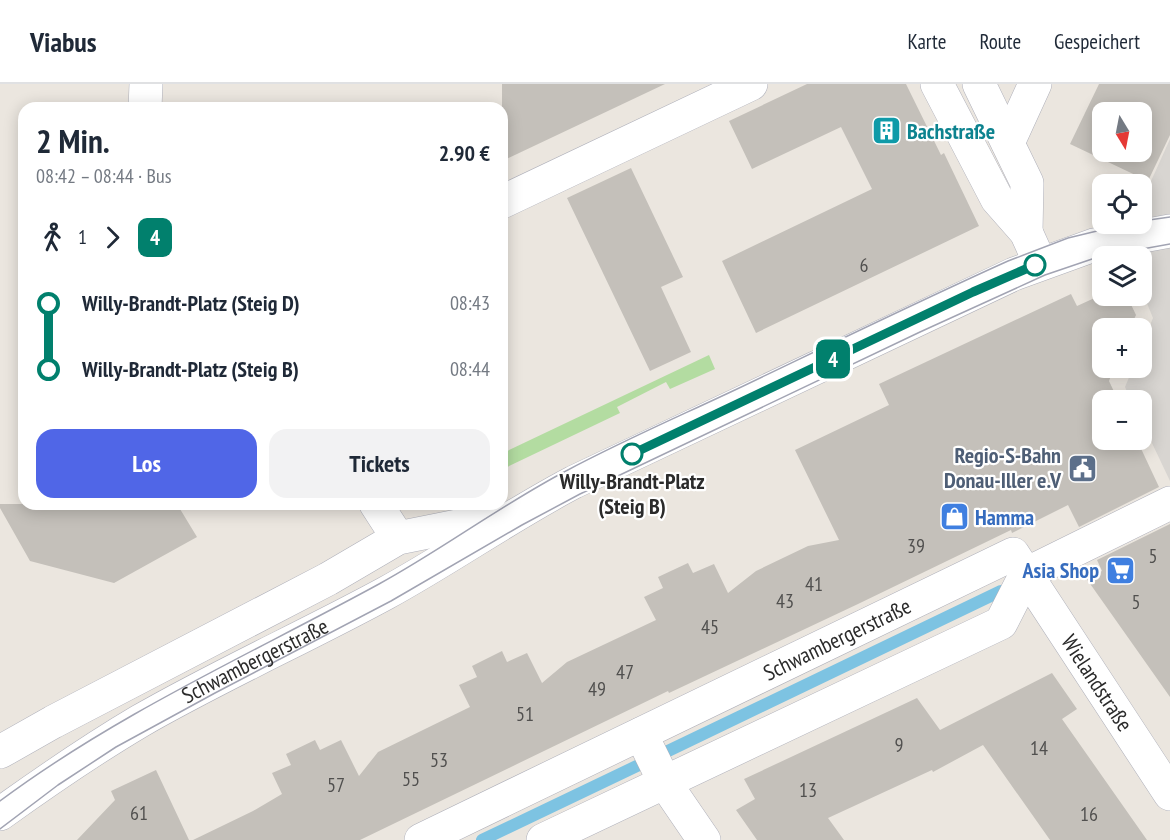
<!DOCTYPE html>
<html lang="de">
<meta charset="utf-8">
<style>
:root{--surface:#fff;--page:#f2f2f3;--text:#1f2937;--muted:#747a83;--line:#e0e1e3;--accent:#5066e7}
body{margin:0;font-family:"PT Sans Narrow",sans-serif;background:var(--page);color:var(--text);height:100vh;display:flex;flex-direction:column;font-size:22px;white-space:nowrap}
*{box-sizing:border-box;margin:0}
p{font-size:20px;color:var(--muted)}
.icon{flex:none;width:33px;height:33px;fill:none;stroke:currentColor;stroke-width:2;stroke-linecap:round;stroke-linejoin:round}
.map{position:relative;flex:1;overflow:hidden}
.side{position:absolute;left:18px;top:18px;width:490px;height:408px;display:flex;flex-direction:column;background:var(--surface);border-radius:18px;box-shadow:0 3px 15px #0003}
.side>*{flex:none}
.badge{padding:0 12px;border-radius:9px;font-size:21px;line-height:39px}
.needle{width:39px;rotate:170deg}
.controls{position:absolute;left:1092px;top:18px;display:grid;gap:12px}
.controls a{display:grid;place-items:center;width:60px;height:60px;border-radius:12px;background:var(--surface);box-shadow:0 3px 15px #0003;font-size:30px}
.map>.badge{position:absolute;translate:-50% -50%;box-shadow:0 0 0 3px #fff}
.legs{display:flex;align-items:center;gap:9px;height:66px;padding:0 18px;font-size:20px}
.legs p{margin-inline-start:auto}
.overview{display:flex;align-items:center;justify-content:space-between;height:102px;padding:0 18px}
h1{font-size:33px;font-weight:700;line-height:45px}
.cta{display:flex;gap:12px;margin-top:auto;padding:12px 18px}
.cta a{flex:1;height:69px;border-radius:18px;background:var(--accent);color:#fff;font-size:24px;font-weight:700;line-height:69px;text-align:center}
.cta a+a{background:var(--page);color:var(--text)}
ul{padding:0 18px;list-style:none}
li{display:flex;align-items:center;gap:21px;height:66px;font-size:22px}
li i{display:grid;place-items:center;width:9px;height:100%;margin:0 8px;background:currentColor}
li i::after{content:'';width:15px;height:15px;margin:-8px;border:4px solid;border-radius:50%;background:var(--surface)}
li p{margin-inline-start:auto}
li:first-child i{background:linear-gradient(#0000 50%,currentColor 0)}
li:last-child i{background:linear-gradient(currentColor 50%,#0000 0)}
header{display:flex;align-items:center;gap:36px;box-sizing:border-box;height:84px;padding:0 30px;background:var(--surface);border-bottom:2px solid var(--line)}
header strong{font-size:28px}
nav{display:flex;gap:33px;margin-inline-start:auto;font-size:21px}
.map>svg:first-child{display:block}
</style>
<header>
<strong>Viabus</strong>
<nav><a>Karte</a><a>Route</a><a>Gespeichert</a></nav>
</header>
<div class="map">
<svg width="1170" height="756" viewBox="0 0 1170 756">
<rect width="100%" height="100%" fill="#ebe6df"/>
<!-- green -->
<path fill="#b3dca1" d="M 709,271 L 715,285 L 670,305 L 666,298 L 617,323 L 620,329 L 503,385 L 503,369 Z"/>
<!-- plaza -->
<path fill="#d8d5d1" d="M 1170,55 L 1170,397 L 1142,338 L 1142,316 L 1131,316 L 1125,303 L 1133,284 L 1142,284 L 1142,261 L 1153,234 L 1142,207 L 1142,172 L 1134,172 L 1137,140 L 1142,140 L 1142,117 Z"/>
<g fill="none" stroke-linecap="round" stroke-linejoin="round">
<!-- stream -->
<path stroke="#7dc3e2" stroke-width="12" d="M 668,667 L 1001,507
M 482,756 L 643,679"/>
</g>
<!-- building -->
<path fill="#c4c0ba" fill-rule="evenodd" d="M 502,0 L 665,0 L 502,77 Z
M 807,0 L 906,0 L 941,71 L 944,69 L 979,142 L 756,249 L 722,177 L 872,105 L 841,43 L 752,85 L 729,37 Z
M 1099,0 L 1170,0 L 1170,51 L 1148,97 L 1070,60 ZM 1102,28 L 1142,28 L 1142,68 L 1102,68 Z
M 631,84 L 683,193 L 661,203 L 691,268 L 650,287 L 567,114 Z
M 1071,210 L 1077,222 L 1099,212 L 1127,212 L 1136,231 L 1130,244 L 1102,244 L 1102,284 L 1114,284 L 1109,297 L 1118,316 L 1102,316 L 1102,356 L 1137,356 L 1159,403 L 1079,443 L 1068,421 L 1012,449 L 1011,446 L 858,520 L 669,609 L 668,607 L 360,756 L 193,756 L 253,727 L 282,710 L 272,689 L 291,681 L 286,670 L 315,656 L 320,666 L 341,656 L 359,692 L 378,668 L 470,623 L 459,601 L 477,593 L 472,582 L 502,567 L 507,578 L 527,569 L 542,599 L 567,578 L 656,536 L 644,513 L 663,504 L 658,493 L 688,479 L 693,489 L 714,480 L 728,509 L 756,487 L 808,462 L 839,456 L 795,366 L 889,321 L 879,300 Z
M 0,420 L 177,420 L 197,453 L 114,499 L 30,477 L 0,424 Z
M 1170,440 L 1170,613 L 1086,494 L 1102,487 L 1097,476 Z
M 1052,589 L 1077,625 L 1062,635 L 1147,756 L 1050,756 L 983,661 L 933,688 L 932,686 L 828,734 L 844,756 L 757,756 L 736,726 L 755,715 L 744,695 L 917,614 L 940,646 Z
M 156,686 L 189,756 L 77,756 L 115,716 L 111,707 Z"/>
<g fill="none" stroke-linecap="round" stroke-linejoin="round">
<defs>
<g id="street">
<path d="M 937,0 L 997,115 L 1026,148 L 1040,179"/>
<path d="M 979,0 L 1027,99 L 1026,148"/>
<path d="M 145,24 L 146,0"/>
<path d="M 1008,59 L 1035,0"/>
<path d="M 502,118 L 751,0"/>
<path d="M 376,420 L 398,454"/>
<path id="s1" d="M 1026,490 L 1170,710"/>
<path d="M 641,650 L 665,699 L 704,756"/>
<path d="M 0,668 L 53,638 L 328,495 L 398,454 L 497,434"/>
<path id="s2" d="M 0,730 C 46,697 91,666 140,637 C 220,591 305,553 386,509 C 450,474 509,432 574,398 L 1014,190 L 1094,161 L 1170,147"/>
<path id="s3" d="M 421,756 L 1013,470 L 1026,490 L 1170,419"/>
<path d="M 543,756 L 1001,539 L 1026,490"/>
</g>
</defs>
<!-- street casing -->
<use href="#street" stroke="#afb0ba" stroke-width="34"/>
<!-- street -->
<use href="#street" stroke="#fff" stroke-width="33"/>
<!-- tram -->
<path stroke="#a2a4b3" stroke-width="1.5" d="M 1142,137 L 1170,133
M 0,717 C 118,629 251,570 379,500 C 443,465 501,421 566,387 C 622,357 680,332 737,305 C 827,262 917,218 1008,177 L 1068,154 L 1126,140
M 0,745 L 58,701 L 116,663 L 215,609 L 391,517 L 522,441 L 580,410 L 920,248 L 1045,191 L 1098,173 L 1170,160"/>
</g>
<g fill="none" stroke-linecap="round" stroke-linejoin="round">
<defs>
<path id="line-1" d="M 632,370 L 973,208 L 1035,181"/>
</defs>
<!-- line-1 casing -->
<use href="#line-1" stroke="#fff" stroke-width="14"/>
<!-- line-1 -->
<use href="#line-1" stroke="#01806d" stroke-width="9"/>
</g>
<!-- icons -->
<defs>
<symbol id="building-square" viewBox="-11 -11 22 22"><rect x="-9" y="-9" width="18" height="18" rx="4" fill="#0f9aa8" stroke="#fff"/><path d="M-4-6H4V6H1V3H-1V6H-4ZM-2.5-4.3h1.7v1.8h-1.7ZM.8-4.3h1.7v1.8H.8ZM-2.5-1h1.7V.8h-1.7ZM.8-1h1.7V.8H.8Z" fill="#fff"/></symbol>
<symbol id="civic-square" viewBox="-11 -11 22 22"><rect x="-9" y="-9" width="18" height="18" rx="4" fill="#5c6f8a" stroke="#fff"/><path d="M-.6-6.5H3V-4.5H.6V-3L4-1V1h2V6H-6V1h2V-1L-.6-3ZM-1.2 2.5V6h2.4V2.5Z" fill="#fff"/></symbol>
<symbol id="shop-square" viewBox="-11 -11 22 22"><rect x="-9" y="-9" width="18" height="18" rx="4" fill="#3f7fe0" stroke="#fff"/><path d="M-5-2.5h2.3a2.7 3.5 0 0 1 5.4 0H5L5.5 6h-11ZM-1.5-2.5h3a1.5 2.3 0 0 0-3 0Z" fill="#fff"/></symbol>
<symbol id="supermarket-square" viewBox="-11 -11 22 22"><rect x="-9" y="-9" width="18" height="18" rx="4" fill="#3f7fe0" stroke="#fff"/><path d="M-6-5.5h2.5l.6 2H6L4.5 2H-2.5L-4.4-4H-6ZM-1.5 3.2a1.3 1.3 0 1 0 .1 0ZM3 3.2a1.3 1.3 0 1 0 .1 0Z" fill="#fff"/></symbol>
</defs>
<g fill-rule="evenodd">
<use href="#building-square" x="870" y="30" width="33" height="33"/>
<use href="#civic-square" x="1066" y="368" width="33" height="33"/>
<use href="#shop-square" x="938" y="416" width="33" height="33"/>
<use href="#supermarket-square" x="1104" y="470" width="33" height="33"/>
</g>
<!-- markers -->
<g fill="#fff" stroke="#01806d" stroke-width="3">
<circle cx="1035" cy="181" r="10"/>
<circle cx="632" cy="370" r="10"/>
</g>
<g text-anchor="middle" stroke-width="4.5" stroke-linejoin="round" paint-order="stroke">
<!-- number labels -->
<g font-size="20" fill="#51504f">
<text x="864" y="188">6</text>
<text x="916" y="469">39</text>
<text x="1153" y="479">5</text>
<text x="814" y="507">41</text>
<text x="785" y="524">43</text>
<text x="1136" y="525">5</text>
<text x="710" y="550">45</text>
<text x="625" y="595">47</text>
<text x="597" y="612">49</text>
<text x="525" y="637">51</text>
<text x="899" y="668">9</text>
<text x="1039" y="671">14</text>
<text x="439" y="683">53</text>
<text x="411" y="702">55</text>
<text x="336" y="708">57</text>
<text x="808" y="713">13</text>
<text x="139" y="736">61</text>
<text x="1089" y="737">16</text>
</g>
<!-- culture labels -->
<g font-size="22" font-weight="bold" fill="#0d838f" stroke="#fff" text-anchor="start">
<text x="907" y="55">Bachstraße</text>
</g>
<!-- service labels -->
<g font-size="22" font-weight="bold" fill="#4e5e75" stroke="#fff" text-anchor="end">
<text x="1061" y="379">Regio-S-Bahn<tspan x="1061" dy="25">Donau-Iller e.V</tspan></text>
</g>
<!-- stop labels -->
<g font-size="22" font-weight="bold" fill="#2b2b2b" stroke="#fff">
<text x="632" y="405">Willy-Brandt-Platz<tspan x="632" dy="25">(Steig B)</tspan></text>
</g>
<!-- shop labels -->
<g font-size="22" font-weight="bold" fill="#366cbe" stroke="#fff" text-anchor="start">
<text x="975" y="441">Hamma</text>
<text x="1099" y="494" text-anchor="end">Asia Shop</text>
</g>
<!-- street labels -->
<g font-size="22" fill="#2b2b2b" stroke="#fff">
<text dy="8" stroke="none"><textPath href="#s3" startOffset="462">Schwambergerstraße</textPath></text>
<text dy="8" stroke="none"><textPath href="#s2" startOffset="298">Schwambergerstraße</textPath></text>
<text dy="8" stroke="none"><textPath href="#s1" startOffset="130">Wielandstraße</textPath></text>
</g>
</g>
</svg>
<div class="controls">
<a><svg class="needle" viewBox="-14 -14 28 28"><path d="M0-13l5 13h-10z" fill="#e53935"/><path d="M0 13l5-13h-10z" fill="#747a83"/></svg></a>
<a><svg class="icon" aria-label="locate" viewBox="0 0 24 24"><circle cx="12" cy="12" r="6"/><path d="M12 2v4M12 18v4M2 12h4M18 12h4"/></svg></a>
<a><svg class="icon" aria-label="layers" viewBox="0 0 24 24"><path d="M12 4l9 5-9 5-9-5zM3 14l9 5 9-5"/></svg></a>
<a>+</a>
<a>−</a>
</div>
<b class="badge" style="left:833px;top:275px;background:#01806d;color:#fff">4</b>
<section class="side">
<div class="overview"><div><h1>2 Min.</h1><p>08:42 – 08:44 · Bus</p></div><b>2.90 €</b></div>
<div class="legs"><svg class="icon" aria-label="walk" viewBox="0 0 24 24"><circle cx="13" cy="4" r="2"/><path d="M13 8l-2 6 4 7M11 14l-3 7M7 12l3-4h3l4 4"/></svg>1<svg class="icon" aria-label="forward" viewBox="0 0 24 24"><path d="M9 5l7 7-7 7"/></svg><b class="badge" style="background:#01806d;color:#fff">4</b></div>
<ul>
<li><i style="color:#01806d"></i><b>Willy-Brandt-Platz (Steig D)</b><p>08:43</p></li>
<li><i style="color:#01806d"></i><b>Willy-Brandt-Platz (Steig B)</b><p>08:44</p></li>
</ul>
<div class="cta"><a>Los</a><a>Tickets</a></div>
</section>
</div>
